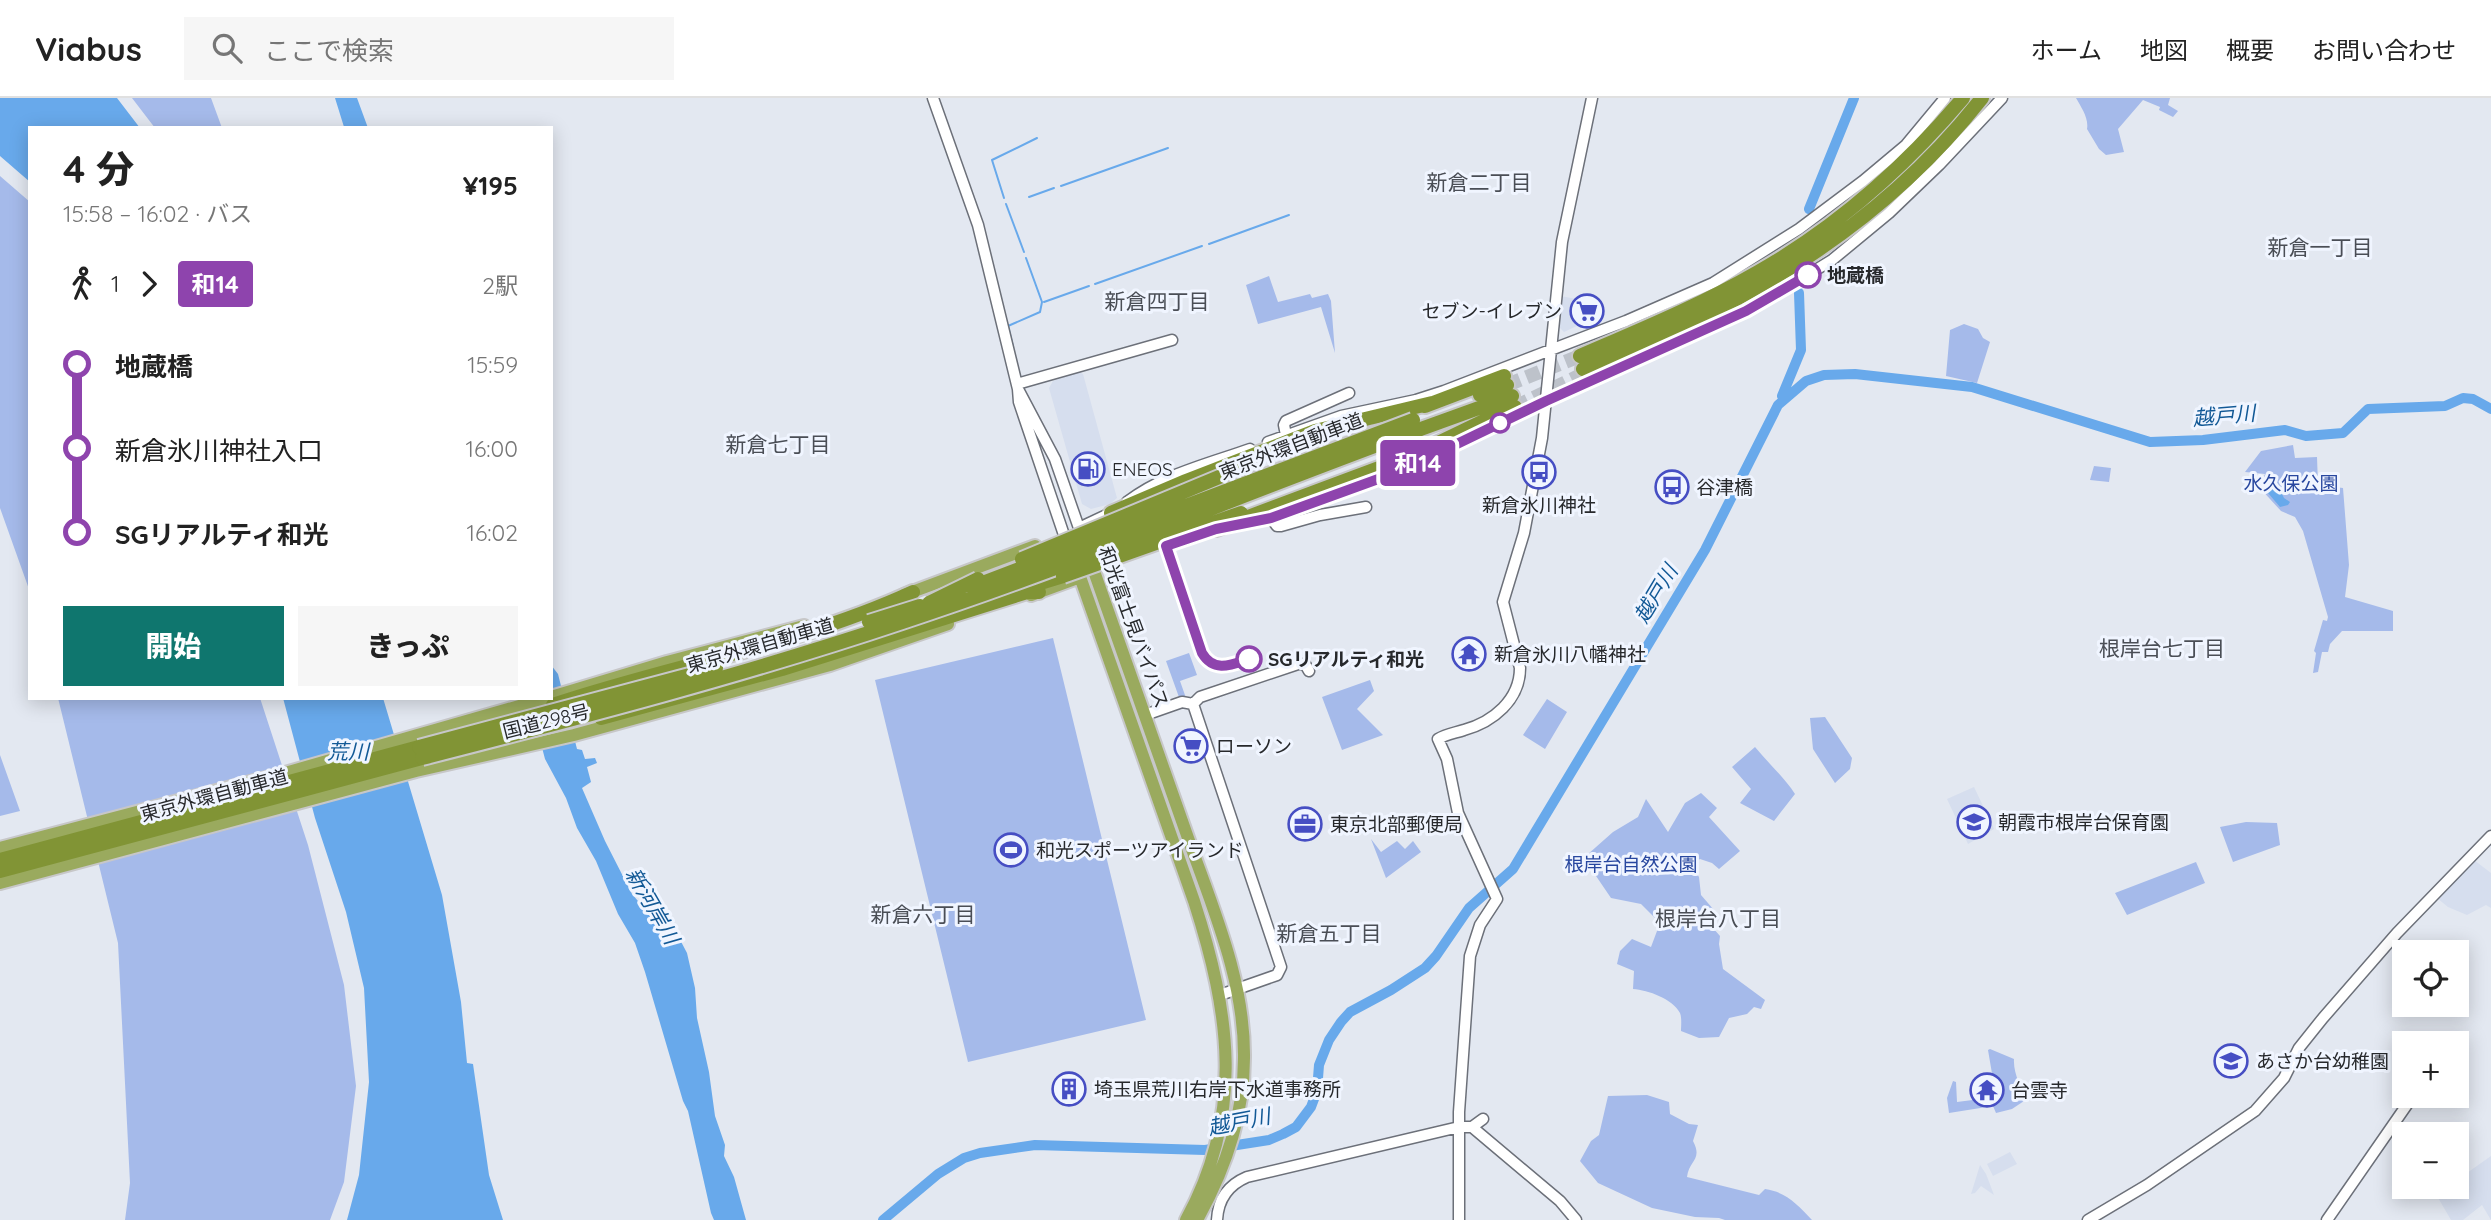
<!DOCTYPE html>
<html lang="ja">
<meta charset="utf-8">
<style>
:root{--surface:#fff;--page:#f6f6f6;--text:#222;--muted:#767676;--line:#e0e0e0;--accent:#0f766e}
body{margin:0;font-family:Quicksand,"Noto Sans JP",sans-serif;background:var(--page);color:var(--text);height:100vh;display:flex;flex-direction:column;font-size:26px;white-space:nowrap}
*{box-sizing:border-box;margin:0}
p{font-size:23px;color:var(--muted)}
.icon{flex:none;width:38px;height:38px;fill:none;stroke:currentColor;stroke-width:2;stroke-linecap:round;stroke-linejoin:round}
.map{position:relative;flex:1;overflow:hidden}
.side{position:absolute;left:28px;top:28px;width:525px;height:574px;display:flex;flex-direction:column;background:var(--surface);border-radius:0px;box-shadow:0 4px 18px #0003}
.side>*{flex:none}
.badge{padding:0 14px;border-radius:5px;font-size:24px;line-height:46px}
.fabs{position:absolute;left:2392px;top:842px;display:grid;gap:14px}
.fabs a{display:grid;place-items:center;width:77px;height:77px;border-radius:0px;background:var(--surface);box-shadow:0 4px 18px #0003;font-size:35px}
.map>.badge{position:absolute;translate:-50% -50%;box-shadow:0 0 0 4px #fff}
.legs{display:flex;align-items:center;gap:10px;height:77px;padding:0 35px;font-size:23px}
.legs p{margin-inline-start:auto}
.headline{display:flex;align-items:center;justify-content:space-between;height:119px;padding:0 35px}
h1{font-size:38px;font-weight:800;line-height:52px}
.cta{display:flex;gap:14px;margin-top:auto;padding:14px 35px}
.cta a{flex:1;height:80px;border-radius:0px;background:var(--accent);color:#fff;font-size:28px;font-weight:800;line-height:80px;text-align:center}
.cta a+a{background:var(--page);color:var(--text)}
ul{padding:0 35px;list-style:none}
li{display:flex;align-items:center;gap:24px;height:84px;font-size:26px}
li i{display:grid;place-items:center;width:10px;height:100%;margin:0 9px;background:currentColor}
li i::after{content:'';width:18px;height:18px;margin:-9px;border:5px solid;border-radius:50%;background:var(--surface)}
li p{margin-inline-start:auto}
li:first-child i{background:linear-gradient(#0000 50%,currentColor 0)}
li:last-child i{background:linear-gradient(currentColor 50%,#0000 0)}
header{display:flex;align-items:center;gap:42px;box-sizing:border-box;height:98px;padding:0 35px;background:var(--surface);border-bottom:2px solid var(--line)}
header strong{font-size:33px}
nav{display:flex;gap:38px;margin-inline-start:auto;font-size:24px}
.search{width:490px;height:63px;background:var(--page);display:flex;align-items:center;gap:18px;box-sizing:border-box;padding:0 24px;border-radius:0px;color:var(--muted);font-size:26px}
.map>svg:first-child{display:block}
</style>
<header>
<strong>Viabus</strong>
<div class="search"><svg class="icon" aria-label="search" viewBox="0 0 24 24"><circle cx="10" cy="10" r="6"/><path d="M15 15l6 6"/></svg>ここで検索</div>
<nav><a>ホーム</a><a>地図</a><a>概要</a><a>お問い合わせ</a></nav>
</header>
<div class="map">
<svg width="2491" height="1122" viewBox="0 0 2491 1122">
<rect width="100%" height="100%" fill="#e3e8f1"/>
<!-- built -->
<path fill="#d6deee" d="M 1561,198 L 1591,204 L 1596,219 L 1564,234 L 1558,228 Z
M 1079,274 L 1083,276 L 1117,400 L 1110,406 L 1091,411 L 1082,406 L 1049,290 L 1053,283 Z
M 1974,689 L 1994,731 L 1968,746 L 1947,701 Z
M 2474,762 L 2491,775 L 2491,810 L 2486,807 L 2467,817 L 2448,809 L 2437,800 Z
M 2010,1054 L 2017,1066 L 1993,1078 L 1987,1066 Z
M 2491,1058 L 2491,1122 L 2482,1107 L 2463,1122 L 2451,1122 L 2437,1098 L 2450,1089 L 2457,1088 L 2457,1082 Z
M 1980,1067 L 1986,1076 L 1994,1097 L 1981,1088 L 1975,1095 L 1971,1096 Z"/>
<!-- green -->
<path fill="#a5baea" d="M 132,0 L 211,0 L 222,30 L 155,30 Z
M 2076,0 L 2170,0 L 2168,7 L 2178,13 L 2173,19 L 2159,12 L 2160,9 L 2143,2 L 2118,31 L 2124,54 L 2106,57 L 2099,51 L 2087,31 C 2089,20 2081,9 2076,0 Z
M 0,78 L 30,104 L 30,494 L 0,410 Z
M 1269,178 L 1278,204 L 1310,196 L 1312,200 L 1328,196 L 1331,203 L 1335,255 L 1321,209 L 1258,226 L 1246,187 Z
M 1964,226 L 1978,231 L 1983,240 L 1990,244 L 1977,285 L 1946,278 L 1950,232 Z
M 2293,347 L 2295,360 L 2317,359 L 2318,387 L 2343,390 L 2349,467 L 2345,499 L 2393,513 L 2393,533 L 2342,533 L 2330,546 L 2328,554 L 2322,554 L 2318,574 L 2313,575 L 2316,555 L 2314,553 L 2323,522 L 2327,523 L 2328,519 L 2303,433 L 2295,419 L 2281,413 L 2259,389 L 2265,376 L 2245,374 L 2261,353 Z
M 2094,368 L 2111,370 L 2109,384 L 2090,382 Z
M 1053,540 L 1146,922 L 968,964 L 875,582 Z
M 1189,555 L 1197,577 L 1180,583 L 1186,600 L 1180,602 L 1166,563 Z
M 1370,582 L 1374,593 L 1357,611 L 1383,637 L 1342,652 L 1322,599 Z
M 58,600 L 260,600 L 308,747 L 344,887 L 356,988 L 344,1084 L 330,1122 L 125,1122 L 130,1085 L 118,845 Z
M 1547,601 L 1567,614 L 1545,651 L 1523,637 Z
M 1825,619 L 1852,660 L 1850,671 L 1835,685 L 1813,651 L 1810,620 Z
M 1755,649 C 1768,665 1784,679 1795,696 L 1774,723 L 1740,705 L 1751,691 L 1732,669 Z
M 0,657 L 20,713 L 0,718 Z
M 1701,695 L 1717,710 L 1709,719 L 1740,753 L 1719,771 L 1712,765 L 1700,761 L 1691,767 L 1699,779 L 1701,797 L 1714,812 L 1705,821 L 1720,838 L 1719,846 L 1723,871 L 1765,902 L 1761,911 L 1754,909 L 1747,916 L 1729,920 L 1719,939 L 1699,940 L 1681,933 C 1681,928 1682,920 1680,915 C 1673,901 1648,892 1633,891 L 1634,873 L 1617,866 L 1620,853 L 1632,841 L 1651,849 L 1660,825 L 1641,806 L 1611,800 L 1596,778 L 1587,757 L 1613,734 L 1638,719 L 1646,701 L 1668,734 L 1685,705 Z
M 2246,724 L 2277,725 L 2280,747 L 2233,764 L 2220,729 Z
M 1371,741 L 1381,754 L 1397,743 L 1405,751 L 1413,743 L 1421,754 L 1386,780 Z
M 2196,764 L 2205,785 L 2127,817 L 2115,795 Z
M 1990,951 L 2014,961 C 2013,976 2022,989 2024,1003 L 2012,1011 L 1996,1015 L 1993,1008 L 1949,1015 L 1947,1000 L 1953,983 L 1956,984 L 1957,1004 L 1996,999 L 1988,952 Z
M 1647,997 L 1669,1004 L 1670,1016 L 1689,1026 L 1698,1027 L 1693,1043 C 1703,1062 1689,1062 1687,1079 L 1759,1097 L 1765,1091 C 1786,1094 1797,1106 1812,1122 L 1725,1122 L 1719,1120 L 1695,1119 L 1652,1110 L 1598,1085 L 1580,1063 L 1591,1043 L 1599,1037 L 1608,998 Z"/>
<!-- water -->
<path fill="#68a9eb" d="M 0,0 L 117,0 L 140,30 L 30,30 L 30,84 L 0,58 Z
M 335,0 L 357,0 L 368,30 L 344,29 Z
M 2270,390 L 2281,394 L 2284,400 L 2290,404 L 2288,407 L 2280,409 L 2268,395 Z
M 551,567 L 558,576 L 577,651 L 582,652 L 585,661 L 595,660 L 597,665 L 587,669 L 591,684 L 582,690 L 605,743 L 632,796 L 643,809 L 666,823 L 677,836 L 687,855 L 695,890 L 697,920 L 709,974 L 715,1018 L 725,1047 L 724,1058 L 734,1079 L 746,1122 L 714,1122 L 711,1115 L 688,1013 L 683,1003 L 645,874 L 635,845 L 618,816 L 596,763 L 577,730 L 566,700 L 545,661 L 529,600 L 551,600 Z
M 283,600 L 383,600 L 442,797 L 461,904 L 467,965 L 473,966 L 489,1077 L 503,1122 L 347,1122 L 359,1077 L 369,984 L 364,890 L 346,814 L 315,720 Z"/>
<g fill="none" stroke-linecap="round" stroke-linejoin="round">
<!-- stream -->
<path stroke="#68a9eb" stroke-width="2" d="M 1061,88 L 1168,50
M 1029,99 L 1054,90
M 1004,100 L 992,62 L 1037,40
M 1006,106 L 1024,154
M 1209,146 L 1289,117
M 1095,186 L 1202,148
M 1044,204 L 1089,188
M 1013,249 L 1008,228 L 1040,214 L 1042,204 L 1026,160"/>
<!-- river -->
<path stroke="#68a9eb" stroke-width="10" d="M 1809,111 L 1854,0
M 1782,298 L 1801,252 L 1799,195
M 883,1122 L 938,1076 L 964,1060 L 980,1055 L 1035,1047 L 1205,1052 L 1269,1042 L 1283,1036 L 1296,1029 L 1311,1009 L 1317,993 L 1319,967 L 1329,942 L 1341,924 L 1350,914 L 1391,892 L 1425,870 L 1436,858 L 1469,810 L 1513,771 L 1705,452 L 1778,307 L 1806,283 L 1824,277 L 1855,276 L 1972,289 L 2150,344 L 2203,342 L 2285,332 L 2306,338 L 2343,335 L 2368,311 L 2445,308 L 2463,300 L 2473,301 L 2491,311"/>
<!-- motorway-tunnel -->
<path stroke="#bdc2ca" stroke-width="14" stroke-dasharray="14 7" stroke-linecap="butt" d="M 1507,287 L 1580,258
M 1515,309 L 1585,275"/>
<defs>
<path id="tertiary" d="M 933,0 L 978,127 L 1018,291 L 1019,304 L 1064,437
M 1017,286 L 1172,242
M 1018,291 L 1055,361 L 1079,430 L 1115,413
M 1286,337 L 1284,327 L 1286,323 L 1349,295
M 1268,344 L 1341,318 L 1416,302 L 1444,293 L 1626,223 L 1713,185 L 1799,131 L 1863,83 L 1906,47 L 1945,0
M 1127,404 C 1164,376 1208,366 1250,351
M 1271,420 L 1277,428 L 1281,428 L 1320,417 L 1366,409
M 1247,425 L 1271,420 L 1403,372 L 1546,303 L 1746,213 L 1778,195 L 1832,162 L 1889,115 L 1939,67 L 2002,0
M 1193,606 L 1281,869 L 1277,877 L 1220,897
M 1193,606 L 1200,599 L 1298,566 L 1305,566 L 1309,573
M 1145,617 L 1182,604 L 1193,606
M 1472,1029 L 1560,1103 L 1576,1122
M 1217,1122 C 1218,1102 1228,1087 1247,1079 L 1459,1029 L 1472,1029 L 1483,1021
M 1459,1122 L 1459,1014 L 1470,858 L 1480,827 L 1497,801 L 1458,715 L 1447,661 L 1438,641 C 1446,636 1455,635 1464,632 C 1493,624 1520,602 1520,570 L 1503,504 L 1524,435 L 1542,340 L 1562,144 L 1592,0
M 2088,1122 L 2147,1087 L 2255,1013 L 2284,980 L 2299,950 L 2323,920 L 2397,835 L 2491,738
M 2327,1122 L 2413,998"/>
<path id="trunk" d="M 1089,459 C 1122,552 1155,646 1188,740 C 1213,811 1245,883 1244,960 C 1244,1018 1225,1072 1197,1122
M 1078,473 L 1194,803 C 1230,915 1245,1014 1186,1122
M 904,497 L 1035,448
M 1031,497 L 1080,479
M 551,599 L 667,564 L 804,528
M 0,750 L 285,675 L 547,600
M 0,785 L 416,673 L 574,637 L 830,567 L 948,526"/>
<path id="motorway" d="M 1580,258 C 1640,232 1701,207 1758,174 C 1837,129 1904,70 1963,0
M 1583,271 C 1741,208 1875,136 1982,0
M 1480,297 L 1507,287
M 1425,308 L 1504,278
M 1487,321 L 1515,309
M 1418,332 L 1512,298
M 1111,415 L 1186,383 L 1315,333 L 1432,305
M 1216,431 L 1411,358 L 1496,317
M 1024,490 L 1063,478
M 553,607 C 672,567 798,547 913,494
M 601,620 L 782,571 L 1027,494 L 1039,494
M 0,762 L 419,649
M 0,773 L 422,660"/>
</defs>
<!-- tertiary casing -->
<use href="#tertiary" stroke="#6c7079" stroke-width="13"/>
<!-- trunk casing -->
<use href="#trunk" stroke="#c7c7c8" stroke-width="16"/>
<!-- motorway casing -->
<use href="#motorway" stroke="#c7c7c8" stroke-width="18"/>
<!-- tertiary -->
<use href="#tertiary" stroke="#fff" stroke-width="10"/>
<!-- trunk -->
<use href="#trunk" stroke="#9aaa5e" stroke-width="12"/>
<!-- motorway -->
<use href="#motorway" stroke="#819435" stroke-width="14"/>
<defs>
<path id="motorway-bridge" d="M 1022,461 L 1224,377
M 1063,478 L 1241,415
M 972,489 L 1413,322
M 929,505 L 978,481
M 869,524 L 920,508
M 419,649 L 716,570
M 422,660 C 583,619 744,577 902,524 C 1076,467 1245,395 1418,332"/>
</defs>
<!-- motorway-bridge casing -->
<use href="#motorway-bridge" stroke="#c7c7c8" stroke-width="18" stroke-linecap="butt"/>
<!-- motorway-bridge -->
<use href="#motorway-bridge" stroke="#819435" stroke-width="14"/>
</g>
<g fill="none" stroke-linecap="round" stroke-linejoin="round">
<defs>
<path id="line-1" d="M 1249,561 C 1231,567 1214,575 1202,555 L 1166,448 L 1216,431 L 1271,420 L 1403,372 L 1546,303 L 1746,213 L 1808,177"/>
</defs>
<!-- line-1 casing -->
<use href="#line-1" stroke="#fff" stroke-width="16"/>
<!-- line-1 -->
<use href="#line-1" stroke="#8e44ad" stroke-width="10"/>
</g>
<!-- icons -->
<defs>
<symbol id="supermarket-ring" viewBox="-11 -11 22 22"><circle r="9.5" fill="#f0f5ff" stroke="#464ec3" stroke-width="1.5"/><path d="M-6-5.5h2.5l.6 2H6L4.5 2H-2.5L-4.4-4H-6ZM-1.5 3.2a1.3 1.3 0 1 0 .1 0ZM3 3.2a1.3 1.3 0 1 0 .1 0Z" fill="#464ec3"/></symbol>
<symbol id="fuel-ring" viewBox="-11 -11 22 22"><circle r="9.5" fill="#f0f5ff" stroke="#464ec3" stroke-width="1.5"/><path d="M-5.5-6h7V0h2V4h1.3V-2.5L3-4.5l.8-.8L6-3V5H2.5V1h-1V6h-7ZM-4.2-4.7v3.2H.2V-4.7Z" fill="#464ec3"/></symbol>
<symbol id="bus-ring" viewBox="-11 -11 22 22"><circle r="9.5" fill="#f0f5ff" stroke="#464ec3" stroke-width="1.5"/><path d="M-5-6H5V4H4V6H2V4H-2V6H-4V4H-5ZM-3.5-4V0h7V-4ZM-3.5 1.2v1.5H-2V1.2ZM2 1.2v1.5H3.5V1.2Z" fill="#464ec3"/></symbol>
<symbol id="temple-ring" viewBox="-11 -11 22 22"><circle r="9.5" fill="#f0f5ff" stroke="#464ec3" stroke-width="1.5"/><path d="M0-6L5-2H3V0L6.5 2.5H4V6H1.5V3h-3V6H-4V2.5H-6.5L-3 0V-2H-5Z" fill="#464ec3"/></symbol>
<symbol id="school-ring" viewBox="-11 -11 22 22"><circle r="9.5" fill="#f0f5ff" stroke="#464ec3" stroke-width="1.5"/><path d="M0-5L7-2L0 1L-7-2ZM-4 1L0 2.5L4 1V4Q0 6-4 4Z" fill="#464ec3"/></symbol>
<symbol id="office-ring" viewBox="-11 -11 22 22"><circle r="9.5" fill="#f0f5ff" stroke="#464ec3" stroke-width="1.5"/><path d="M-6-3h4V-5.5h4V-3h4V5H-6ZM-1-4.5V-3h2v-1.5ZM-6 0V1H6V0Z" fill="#464ec3"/></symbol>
<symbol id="stadium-ring" viewBox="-11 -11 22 22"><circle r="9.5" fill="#f0f5ff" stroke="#464ec3" stroke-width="1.5"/><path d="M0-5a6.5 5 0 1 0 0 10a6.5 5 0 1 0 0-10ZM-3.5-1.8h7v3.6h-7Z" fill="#464ec3"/></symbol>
<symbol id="building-ring" viewBox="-11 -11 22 22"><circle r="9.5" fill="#f0f5ff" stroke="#464ec3" stroke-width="1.5"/><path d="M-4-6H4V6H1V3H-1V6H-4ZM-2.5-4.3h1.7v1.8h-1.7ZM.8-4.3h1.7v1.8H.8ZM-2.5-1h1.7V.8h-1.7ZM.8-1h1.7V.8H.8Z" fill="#464ec3"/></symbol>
</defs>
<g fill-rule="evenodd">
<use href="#supermarket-ring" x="1568" y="194" width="38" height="38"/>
<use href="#fuel-ring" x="1069" y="352" width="38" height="38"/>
<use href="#bus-ring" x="1520" y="355" width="38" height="38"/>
<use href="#bus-ring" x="1653" y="370" width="38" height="38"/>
<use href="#temple-ring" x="1450" y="537" width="38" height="38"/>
<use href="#supermarket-ring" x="1172" y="629" width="38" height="38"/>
<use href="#school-ring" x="1955" y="705" width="38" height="38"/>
<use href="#office-ring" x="1286" y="707" width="38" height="38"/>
<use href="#stadium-ring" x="992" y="733" width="38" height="38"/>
<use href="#school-ring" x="2212" y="944" width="38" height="38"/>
<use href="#building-ring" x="1050" y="972" width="38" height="38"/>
<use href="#temple-ring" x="1968" y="973" width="38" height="38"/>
</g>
<!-- markers -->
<g fill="#fff" stroke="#8e44ad" stroke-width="3.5">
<circle cx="1808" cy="177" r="12"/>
<circle cx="1500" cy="325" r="9"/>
<circle cx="1249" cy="561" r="12"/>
</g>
<g text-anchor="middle" stroke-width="6" stroke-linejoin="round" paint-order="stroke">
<!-- stop labels -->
<g font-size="19" font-weight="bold" fill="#27292c" stroke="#f0f5ff" text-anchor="start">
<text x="1827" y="184">地蔵橋</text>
<text x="1268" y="568">SGリアルティ和光</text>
</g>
<!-- poi labels -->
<g font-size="19" fill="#27292c" stroke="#f0f5ff" text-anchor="start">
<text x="1562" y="220" text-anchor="end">セブン-イレブン</text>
<text x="1112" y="378">ENEOS</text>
<text x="1696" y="396">谷津橋</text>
<text x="1539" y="414" text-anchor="middle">新倉氷川神社</text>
<text x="1494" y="563">新倉氷川八幡神社</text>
<text x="1216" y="655">ローソン</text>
<text x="1998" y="731">朝霞市根岸台保育園</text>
<text x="1330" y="733">東京北部郵便局</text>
<text x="1036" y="759">和光スポーツアイランド</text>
<text x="2256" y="970">あさか台幼稚園</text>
<text x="1094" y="998">埼玉県荒川右岸下水道事務所</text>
<text x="2011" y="999">台雲寺</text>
</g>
<!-- street labels -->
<g font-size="19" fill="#27292c" stroke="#f0f5ff">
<text transform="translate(1291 348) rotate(-21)" y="7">東京外環自動車道</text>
<text transform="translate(1134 529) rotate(70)" y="7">和光富士見バイパス</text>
<text transform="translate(760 547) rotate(-16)" y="7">東京外環自動車道</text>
<text transform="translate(546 623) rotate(-14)" y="7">国道298号</text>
<text transform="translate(214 697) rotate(-15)" y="7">東京外環自動車道</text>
</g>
<!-- park labels -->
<g font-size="19" fill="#28479f" stroke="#f0f5ff">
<text x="2291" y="392">水久保公園</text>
<text x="1631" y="773">根岸台自然公園</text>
</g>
<!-- neighbourhood labels -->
<g font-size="21" fill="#4a4e56" stroke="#f0f5ff">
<text x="1479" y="92">新倉二丁目</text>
<text x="2320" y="157">新倉一丁目</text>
<text x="1157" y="211">新倉四丁目</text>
<text x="778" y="354">新倉七丁目</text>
<text x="2162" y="558">根岸台七丁目</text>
<text x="923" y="824">新倉六丁目</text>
<text x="1718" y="828">根岸台八丁目</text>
<text x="1329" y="843">新倉五丁目</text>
</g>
<!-- water labels -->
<g font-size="21" font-style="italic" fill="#125996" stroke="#f0f5ff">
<text transform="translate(2224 318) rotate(-5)" y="7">越戸川</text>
<text transform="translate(1656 496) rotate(-59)" y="7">越戸川</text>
<text x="348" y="661">荒川</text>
<text transform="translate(652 808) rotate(60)" y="7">新河岸川</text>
<text transform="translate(1239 1024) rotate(-11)" y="7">越戸川</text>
</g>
</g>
</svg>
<div class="fabs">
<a><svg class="icon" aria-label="locate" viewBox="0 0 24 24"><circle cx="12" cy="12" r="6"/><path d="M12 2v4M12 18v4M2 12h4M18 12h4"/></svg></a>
<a>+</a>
<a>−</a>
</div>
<b class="badge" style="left:1418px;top:365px;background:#8e44ad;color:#fff">和14</b>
<section class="side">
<div class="headline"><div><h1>4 分</h1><p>15:58 – 16:02 · バス</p></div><b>¥195</b></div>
<div class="legs"><svg class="icon" aria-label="walk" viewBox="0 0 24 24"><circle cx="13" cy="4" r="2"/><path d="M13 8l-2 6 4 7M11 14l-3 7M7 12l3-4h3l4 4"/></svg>1<svg class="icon" aria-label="forward" viewBox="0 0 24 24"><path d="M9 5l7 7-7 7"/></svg><b class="badge" style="background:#8e44ad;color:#fff">和14</b><p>2駅</p></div>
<ul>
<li><i style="color:#8e44ad"></i><b>地蔵橋</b><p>15:59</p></li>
<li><i style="color:#8e44ad"></i><span>新倉氷川神社入口</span><p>16:00</p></li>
<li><i style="color:#8e44ad"></i><b>SGリアルティ和光</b><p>16:02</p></li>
</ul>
<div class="cta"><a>開始</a><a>きっぷ</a></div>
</section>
</div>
